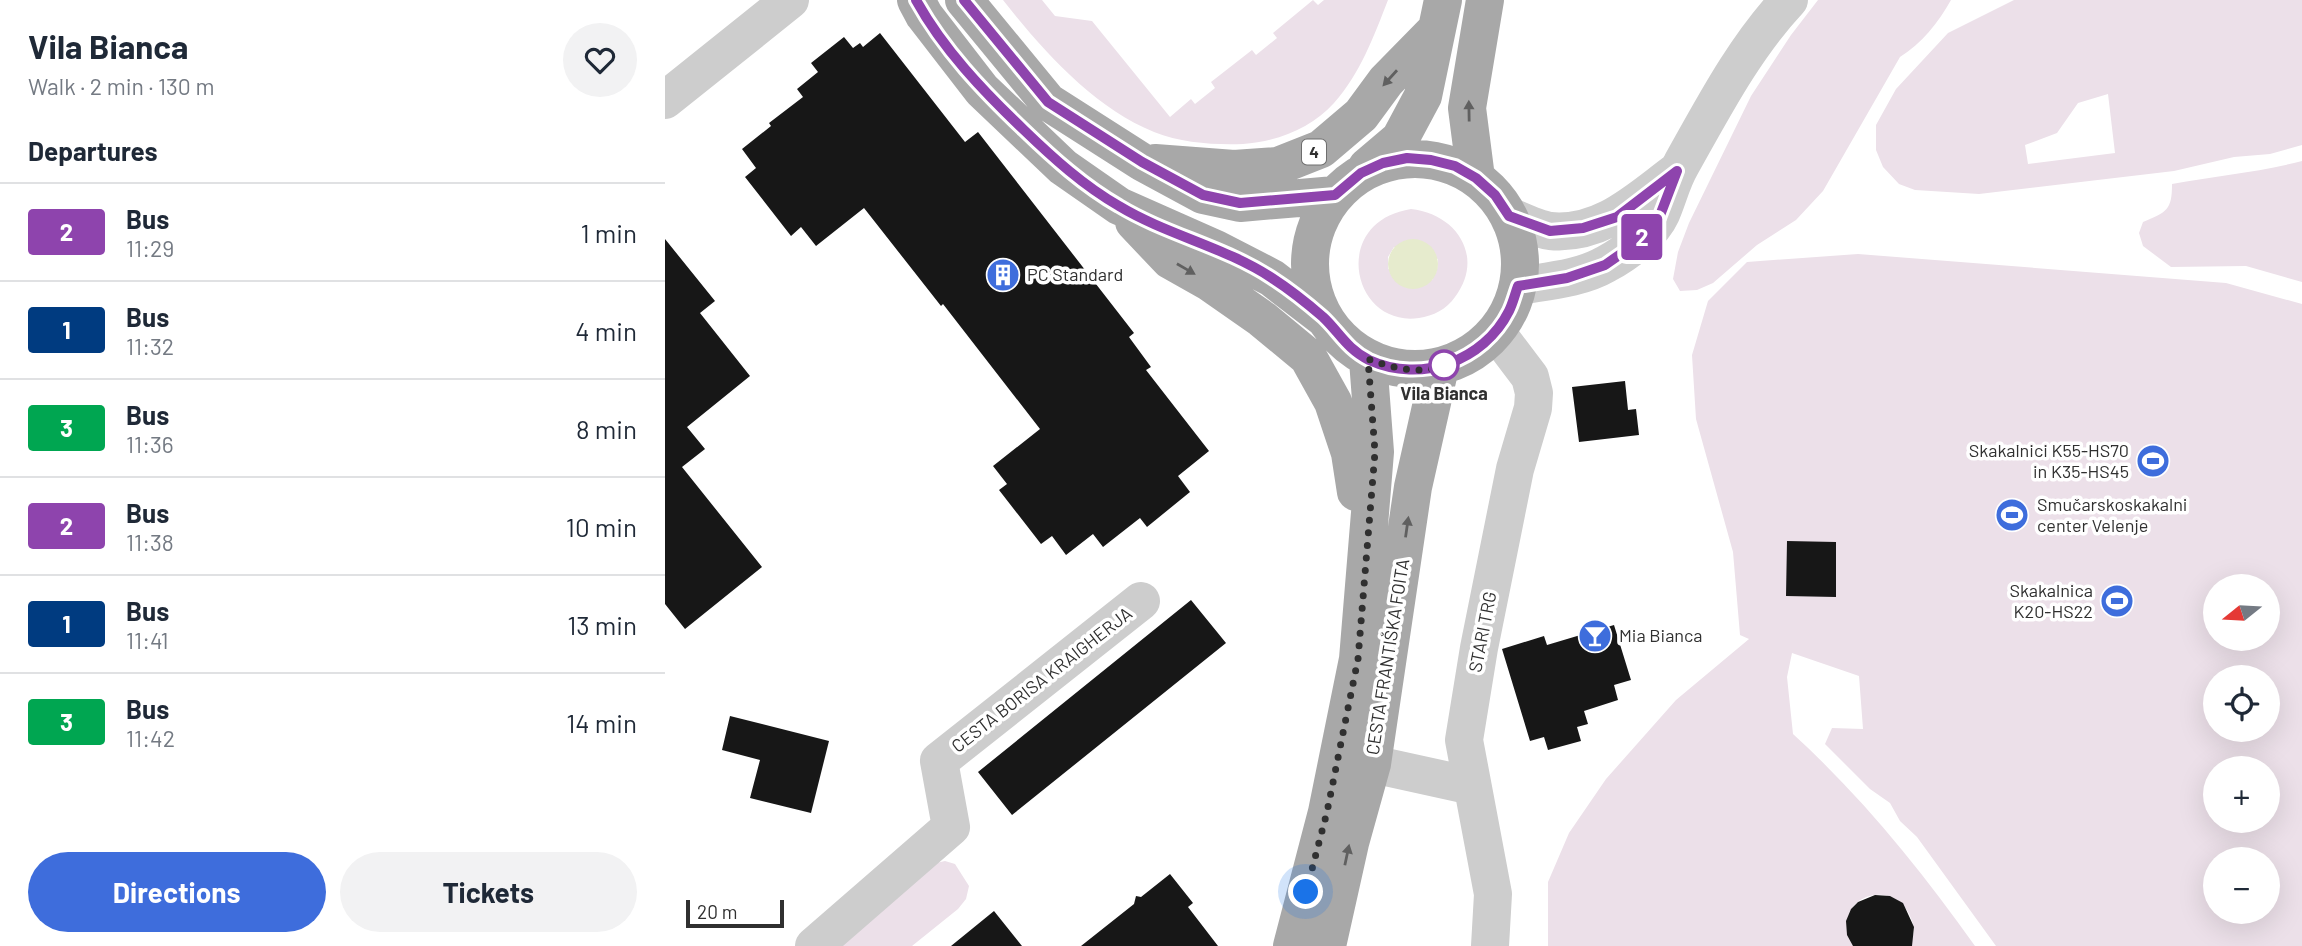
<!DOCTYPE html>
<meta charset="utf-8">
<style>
:root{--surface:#fff;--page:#f2f2f3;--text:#1f2937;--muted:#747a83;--line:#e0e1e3;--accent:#3e6ddc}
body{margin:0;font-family:Barlow,sans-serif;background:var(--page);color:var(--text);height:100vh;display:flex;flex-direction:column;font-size:26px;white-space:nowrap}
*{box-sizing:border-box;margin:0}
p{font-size:23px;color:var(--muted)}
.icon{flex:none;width:38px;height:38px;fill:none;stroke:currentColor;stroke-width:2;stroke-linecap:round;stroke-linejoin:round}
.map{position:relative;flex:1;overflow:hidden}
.side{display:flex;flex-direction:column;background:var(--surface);width:665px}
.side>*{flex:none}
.badge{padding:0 14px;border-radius:5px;font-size:24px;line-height:46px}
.needle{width:46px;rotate:252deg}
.buttons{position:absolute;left:1538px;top:574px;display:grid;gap:14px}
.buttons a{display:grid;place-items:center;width:77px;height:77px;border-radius:50%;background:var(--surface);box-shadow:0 7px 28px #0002;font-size:35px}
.scale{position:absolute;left:21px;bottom:18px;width:98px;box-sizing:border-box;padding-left:7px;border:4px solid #303030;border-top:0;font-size:19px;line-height:24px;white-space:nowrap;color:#303030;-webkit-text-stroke:5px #fff;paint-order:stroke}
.you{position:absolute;width:35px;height:35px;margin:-18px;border:5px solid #fff;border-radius:50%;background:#1a73e8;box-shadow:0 0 0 10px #1a73e833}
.map>.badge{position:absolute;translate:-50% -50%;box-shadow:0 0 0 4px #fff}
h2{padding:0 28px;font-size:26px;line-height:63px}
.round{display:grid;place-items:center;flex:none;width:74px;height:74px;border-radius:37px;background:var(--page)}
.summary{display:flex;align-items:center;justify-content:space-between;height:119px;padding:0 28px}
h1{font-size:33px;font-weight:700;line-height:52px}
.cta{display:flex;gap:14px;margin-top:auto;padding:14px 28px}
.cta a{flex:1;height:80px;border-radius:42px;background:var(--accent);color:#fff;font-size:28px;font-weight:700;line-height:80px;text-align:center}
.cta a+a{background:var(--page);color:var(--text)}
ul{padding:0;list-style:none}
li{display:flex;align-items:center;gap:21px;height:98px;padding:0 28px;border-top:2px solid var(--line)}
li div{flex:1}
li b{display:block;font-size:26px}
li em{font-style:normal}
li .badge{min-width:77px;font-weight:700;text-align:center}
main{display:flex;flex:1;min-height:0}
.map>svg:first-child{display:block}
</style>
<main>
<section class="side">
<div class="summary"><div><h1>Vila Bianca</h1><p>Walk · 2 min · 130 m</p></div><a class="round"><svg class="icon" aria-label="heart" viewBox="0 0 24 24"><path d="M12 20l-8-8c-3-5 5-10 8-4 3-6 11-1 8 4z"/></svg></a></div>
<h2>Departures</h2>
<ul>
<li><span class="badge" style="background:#8e44ad;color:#fff">2</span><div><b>Bus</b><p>11:29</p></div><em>1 min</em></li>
<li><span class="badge" style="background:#003b80;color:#fff">1</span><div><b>Bus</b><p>11:32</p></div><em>4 min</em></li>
<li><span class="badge" style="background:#00a651;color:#fff">3</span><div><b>Bus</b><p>11:36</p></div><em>8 min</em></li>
<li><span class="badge" style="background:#8e44ad;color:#fff">2</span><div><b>Bus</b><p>11:38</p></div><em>10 min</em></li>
<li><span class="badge" style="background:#003b80;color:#fff">1</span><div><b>Bus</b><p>11:41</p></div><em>13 min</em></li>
<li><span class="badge" style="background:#00a651;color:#fff">3</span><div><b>Bus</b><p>11:42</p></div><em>14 min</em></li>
</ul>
<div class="cta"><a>Directions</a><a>Tickets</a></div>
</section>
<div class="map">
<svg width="1637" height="946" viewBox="0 0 1637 946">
<rect width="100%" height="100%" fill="#fff"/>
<!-- green -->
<path fill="#ece0e9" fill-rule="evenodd" d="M 338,0 L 377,0 L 390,16 L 427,21 L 505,117 L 526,99 L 530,104 L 550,88 L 546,82 L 587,50 L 591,55 L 612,38 L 608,33 L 648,0 L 653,5 L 659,0 L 723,0 C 709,36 695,74 669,103 C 647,128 611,142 578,144 C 549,145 517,143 489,132 C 429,108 377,50 338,0 Z
M 1153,0 L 1286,0 C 1273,23 1257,43 1235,57 L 1158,191 L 1131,220 L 1092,245 L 1048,283 L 1032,290 L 1015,291 L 1008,279 L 1013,252 L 1024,223 L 1086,96 L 1126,35 Z
M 1349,0 L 1637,0 L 1637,145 L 1605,154 L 1569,157 L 1509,171 L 1314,194 L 1250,190 L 1234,184 L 1218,167 L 1211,150 L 1211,125 L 1231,89 L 1283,33 ZM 1443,94 L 1450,153 L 1363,164 L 1360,145 L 1392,133 L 1413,103 Z
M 1637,161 L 1637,282 L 1581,266 L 1506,267 L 1478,246 L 1474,233 L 1478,222 C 1502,212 1507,210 1507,184 C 1550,176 1595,172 1637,161 Z
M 746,209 C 792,214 820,257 790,297 C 782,309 768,316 754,318 C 687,328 664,222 746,209 ZM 729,247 L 773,259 L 772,270 L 767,280 L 723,269 L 723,257 Z
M 1193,254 L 1561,283 L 1637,304 L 1637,946 L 1331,946 L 1252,837 L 1235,821 L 1225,803 L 1205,789 L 1160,744 L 1167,728 L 1198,729 L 1194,676 L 1127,653 L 1122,677 L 1128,734 C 1197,797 1256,870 1310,946 L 1242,946 C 1248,938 1251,931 1247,921 C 1232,874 1162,895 1188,946 L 883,946 L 883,882 L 904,833 L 941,779 L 1011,700 L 1084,639 L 1075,635 L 1068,552 L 1031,419 L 1027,355 L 1043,301 L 1082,262 ZM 1550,586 L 1603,586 L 1603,639 L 1550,639 ZM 1550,677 L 1603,677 L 1603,730 L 1550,730 ZM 1550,768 L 1603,768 L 1603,821 L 1550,821 ZM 1550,859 L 1603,859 L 1603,912 L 1550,912 Z
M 280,861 L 290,864 L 304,886 L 301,899 L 293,909 L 247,946 L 168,946 L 271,863 Z"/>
<!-- water -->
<path fill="#e6ebcd" d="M723 264a25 25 0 1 1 50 0a25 25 0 1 1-50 0Z"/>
<!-- building -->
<path fill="#171717" d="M 215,33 L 300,142 L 313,132 L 469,333 L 464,337 L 486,367 L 481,370 L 544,451 L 513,476 L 525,492 L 482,527 L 475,518 L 438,547 L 428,534 L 401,555 L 387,536 L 376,544 L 334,490 L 342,484 L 328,466 L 375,429 L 278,304 L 276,306 L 199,208 L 151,246 L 136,227 L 126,236 L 80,177 L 91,168 L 77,149 L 106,126 L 104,123 L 138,97 L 132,89 L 153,72 L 146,63 L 179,37 L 188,48 L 195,43 L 198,47 Z
M 0,239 L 50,301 L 35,313 L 85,376 L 22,427 L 40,449 L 17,467 L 97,567 L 20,629 L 0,604 Z
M 960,381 L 963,410 L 971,409 L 974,435 L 914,442 L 907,387 Z
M 1122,541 L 1171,542 L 1171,597 L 1121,596 Z
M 526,600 L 561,643 L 347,815 L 313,772 Z
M 949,625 L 966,680 L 949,685 L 953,700 L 919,711 L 923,724 L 912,727 L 916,741 L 883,750 L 879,737 L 865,741 L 837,649 L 879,636 L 882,645 Z
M 65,716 L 164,741 L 146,813 L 85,798 L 95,760 L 57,750 Z
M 505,874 L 528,903 L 523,907 L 553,946 L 416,946 L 469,904 L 471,896 L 476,897 Z
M 1210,895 L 1225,896 L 1238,903 L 1249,927 L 1247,946 L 1188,946 L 1182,935 L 1181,921 L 1186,909 L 1193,902 Z
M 329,911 L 357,946 L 286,946 Z"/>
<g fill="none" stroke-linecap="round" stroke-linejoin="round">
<!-- minor -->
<path stroke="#cdcdcd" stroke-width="38" d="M 0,100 L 125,0
M 844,216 C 856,221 872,229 885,231 C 937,236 974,199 1012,171
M 853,286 C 882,281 915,279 941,264 C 960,254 987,234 996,214 C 1003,198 1007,180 1016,165 C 1048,108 1079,48 1124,0
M 707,764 L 807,786
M 149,946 L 286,827 L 274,761 L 476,601
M 825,946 L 828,894 L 799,740 L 814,648 L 850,469 L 868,408 L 869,393 L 865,377 L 831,332"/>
<!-- major -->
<path stroke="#a8a8a8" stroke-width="38" d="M 251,0 L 259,15 L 317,90 L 398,167 L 454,206 L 551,249 L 607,278 L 659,318
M 299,0 L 383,102 L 477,162 L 538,195 L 575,203 L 670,195
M645 264a105 105 0 1 1 210 0a105 105 0 1 1-210 0Z
M 490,163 L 569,169 L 613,166 L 656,149 L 696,115 L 721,81 L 772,29
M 702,167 L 735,139 L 758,96 L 778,0
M 811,178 L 802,108 L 820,0
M 469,222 L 505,260 L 544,282 L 597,319 L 643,357 L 668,402 L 685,453 L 691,492
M 627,946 L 662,812 L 693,659 L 710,452 L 703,360
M 662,946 L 685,843 L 707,764 L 748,487 L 775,367"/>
</g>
<!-- one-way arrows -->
<defs><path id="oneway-solid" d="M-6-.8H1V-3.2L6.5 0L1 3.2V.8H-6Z" transform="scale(1.75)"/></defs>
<g fill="#606060">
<use href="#oneway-solid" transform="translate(725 78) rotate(132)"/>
<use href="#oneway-solid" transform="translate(804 111) rotate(-91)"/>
<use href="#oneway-solid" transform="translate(521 269) rotate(30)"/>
<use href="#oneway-solid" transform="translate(742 527) rotate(-82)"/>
<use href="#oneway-solid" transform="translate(682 855) rotate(-78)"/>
</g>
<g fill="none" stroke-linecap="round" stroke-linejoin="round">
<defs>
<path id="line" d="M 251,0 C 278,49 318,91 359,130 C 388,158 419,186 454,206 C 502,235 560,247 607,278 C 624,289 643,304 658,317 C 674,332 682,349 704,360 C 756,384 819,361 844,311 C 848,303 850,294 853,286 L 902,278 L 940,265 L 973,242 L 994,218 L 1012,171 L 952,217 L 918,228 L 885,231 L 844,216 L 830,195 L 811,178 L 790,166 L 766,160 L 742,158 L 718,163 L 696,173 L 670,195 L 575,203 L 538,195 L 477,162 L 383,102 L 299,0"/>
</defs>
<!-- line casing -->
<use href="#line" stroke="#fff" stroke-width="16"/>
<!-- line -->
<use href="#line" stroke="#8e44ad" stroke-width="10"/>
<!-- walk -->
<path stroke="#303030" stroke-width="7" stroke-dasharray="0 12.6" d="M 641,892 L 662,812 L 693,659 L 710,452 L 703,359 C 728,368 754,375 779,365"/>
</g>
<!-- icons -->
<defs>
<symbol id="building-disc" viewBox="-11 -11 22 22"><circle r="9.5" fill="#3e6ddc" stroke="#fff"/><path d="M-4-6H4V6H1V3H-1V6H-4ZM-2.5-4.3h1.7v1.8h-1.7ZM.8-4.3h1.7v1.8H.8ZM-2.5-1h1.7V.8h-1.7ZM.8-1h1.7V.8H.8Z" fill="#fff"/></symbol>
<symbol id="stadium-disc" viewBox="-11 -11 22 22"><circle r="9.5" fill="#3e6ddc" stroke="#fff"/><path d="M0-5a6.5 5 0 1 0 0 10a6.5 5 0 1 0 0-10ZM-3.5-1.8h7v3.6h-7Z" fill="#fff"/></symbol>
<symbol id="bar-disc" viewBox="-11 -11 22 22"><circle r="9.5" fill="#3e6ddc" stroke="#fff"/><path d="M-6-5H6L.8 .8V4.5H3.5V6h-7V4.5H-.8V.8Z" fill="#fff"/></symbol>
</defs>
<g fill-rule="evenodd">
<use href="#building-disc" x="319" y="256" width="38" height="38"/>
<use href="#stadium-disc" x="1469" y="442" width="38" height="38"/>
<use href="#stadium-disc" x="1328" y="496" width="38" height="38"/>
<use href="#stadium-disc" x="1433" y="582" width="38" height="38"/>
<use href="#bar-disc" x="911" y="617" width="38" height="38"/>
</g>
<!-- markers -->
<circle fill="#fff" stroke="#8e44ad" stroke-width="3.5" cx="779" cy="365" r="14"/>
<g text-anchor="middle" stroke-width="7" stroke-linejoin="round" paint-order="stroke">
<!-- shield labels -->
<rect fill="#fff" stroke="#6e6e6e" stroke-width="2" x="637" y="139.5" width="24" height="25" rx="5"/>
<g font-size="16" font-weight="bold" fill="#303030">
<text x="649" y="158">4</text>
</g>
<!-- poi labels -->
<g font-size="18" fill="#303030" stroke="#fff" text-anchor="start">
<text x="362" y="281">PC Standard</text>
<text x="1464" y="457" text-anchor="end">Skakalnici K55-HS70<tspan x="1464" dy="21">in K35-HS45</tspan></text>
<text x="1372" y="511">Smučarskoskakalni<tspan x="1372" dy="21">center Velenje</tspan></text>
<text x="1428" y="597" text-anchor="end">Skakalnica<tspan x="1428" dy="21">K20-HS22</tspan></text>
<text x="954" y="642">Mia Bianca</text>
</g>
<!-- stop labels -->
<g font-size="18" font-weight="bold" fill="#303030" stroke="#fff">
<text x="779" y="400">Vila Bianca</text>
</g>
<!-- street labels -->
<g font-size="18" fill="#303030" stroke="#fff">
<text transform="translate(818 632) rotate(-79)" y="6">STARI TRG</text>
<text transform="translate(723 657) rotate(-81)" y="6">CESTA FRANTIŠKA FOITA</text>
<text transform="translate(377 680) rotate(-38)" y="6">CESTA BORISA KRAIGHERJA</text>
</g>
</g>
</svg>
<div class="buttons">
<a><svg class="needle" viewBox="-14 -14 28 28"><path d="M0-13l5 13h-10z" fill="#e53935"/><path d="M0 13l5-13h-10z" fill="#747a83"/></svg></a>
<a><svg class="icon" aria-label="locate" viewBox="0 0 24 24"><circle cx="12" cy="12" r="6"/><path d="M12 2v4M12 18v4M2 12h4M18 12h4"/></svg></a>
<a>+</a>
<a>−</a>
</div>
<div class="scale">20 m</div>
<div class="you" style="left:641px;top:892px"></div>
<b class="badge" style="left:977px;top:237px;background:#8e44ad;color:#fff">2</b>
</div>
</main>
